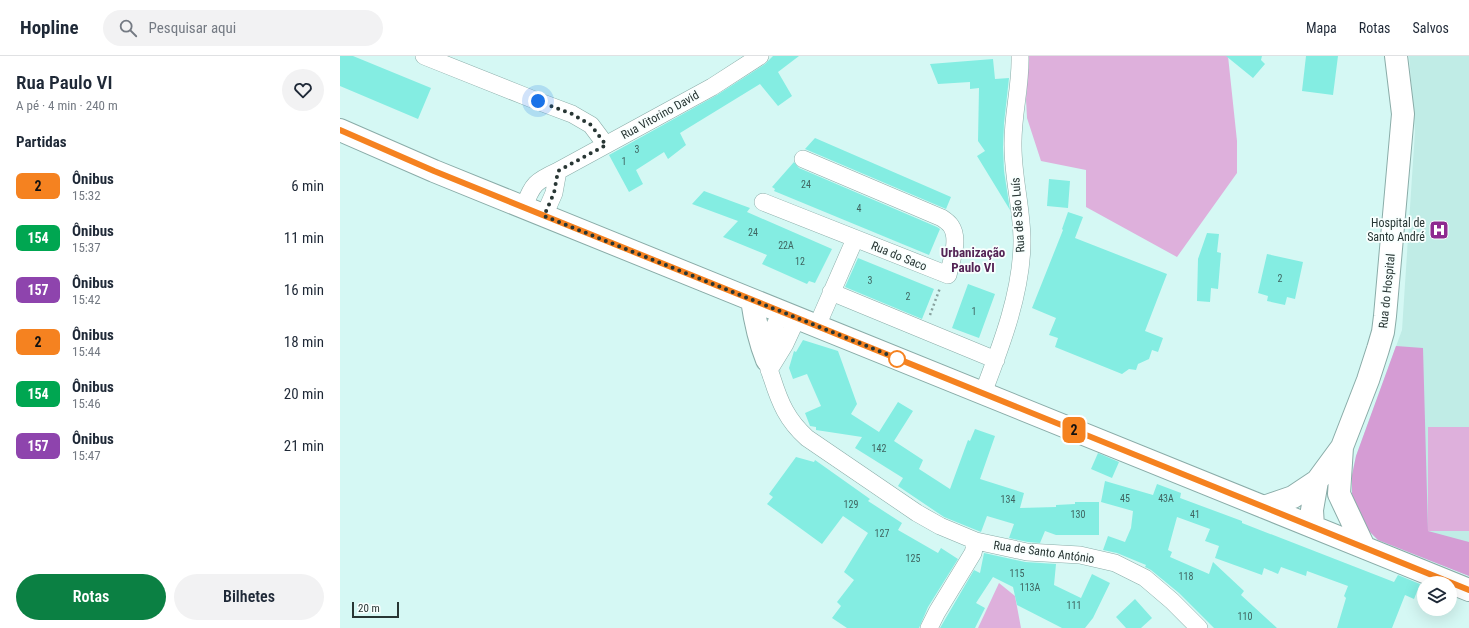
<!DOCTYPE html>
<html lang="pt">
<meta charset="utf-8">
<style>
:root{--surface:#fff;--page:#f2f2f3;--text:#1f2937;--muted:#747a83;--line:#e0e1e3;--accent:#0b8043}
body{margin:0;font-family:"Roboto Condensed",sans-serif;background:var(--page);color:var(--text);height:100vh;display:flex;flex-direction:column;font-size:15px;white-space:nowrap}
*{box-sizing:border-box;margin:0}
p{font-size:13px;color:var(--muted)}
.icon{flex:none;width:22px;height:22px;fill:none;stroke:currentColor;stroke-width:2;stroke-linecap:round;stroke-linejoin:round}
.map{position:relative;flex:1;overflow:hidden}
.panel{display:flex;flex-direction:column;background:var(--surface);width:340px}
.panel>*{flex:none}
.badge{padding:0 8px;border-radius:6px;font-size:14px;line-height:26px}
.tools{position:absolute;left:1077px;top:520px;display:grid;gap:8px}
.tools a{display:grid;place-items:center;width:40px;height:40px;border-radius:50%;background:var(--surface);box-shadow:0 4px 16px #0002;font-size:20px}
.scale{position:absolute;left:12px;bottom:10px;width:47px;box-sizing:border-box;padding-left:4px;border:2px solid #283634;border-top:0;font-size:11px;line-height:14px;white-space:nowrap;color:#283634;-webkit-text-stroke:3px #f8fffe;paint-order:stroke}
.you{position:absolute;width:20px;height:20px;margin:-10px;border:3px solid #fff;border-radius:50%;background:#1a73e8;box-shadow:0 0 0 6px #1a73e833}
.map>.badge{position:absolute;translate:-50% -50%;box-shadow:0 0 0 2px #fff}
h2{padding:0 16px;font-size:15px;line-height:36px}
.round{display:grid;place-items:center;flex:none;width:42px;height:42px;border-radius:21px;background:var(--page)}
.head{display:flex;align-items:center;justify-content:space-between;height:68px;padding:0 16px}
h1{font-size:19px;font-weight:600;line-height:30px}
.primary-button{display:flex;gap:8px;margin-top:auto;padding:8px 16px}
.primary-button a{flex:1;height:46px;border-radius:24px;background:var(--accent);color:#fff;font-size:16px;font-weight:600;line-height:46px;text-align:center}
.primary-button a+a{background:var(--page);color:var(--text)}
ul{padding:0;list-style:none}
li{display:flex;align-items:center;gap:12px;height:52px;padding:0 16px}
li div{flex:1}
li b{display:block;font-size:15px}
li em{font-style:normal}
li .badge{min-width:44px;font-weight:700;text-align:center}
header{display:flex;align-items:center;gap:24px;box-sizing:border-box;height:56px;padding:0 20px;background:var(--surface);border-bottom:1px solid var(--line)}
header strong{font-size:19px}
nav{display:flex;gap:22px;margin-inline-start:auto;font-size:14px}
.search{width:280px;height:36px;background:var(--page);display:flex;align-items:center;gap:10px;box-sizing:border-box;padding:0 14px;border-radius:22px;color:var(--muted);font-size:15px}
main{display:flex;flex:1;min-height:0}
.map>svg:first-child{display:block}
</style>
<header>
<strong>Hopline</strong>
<div class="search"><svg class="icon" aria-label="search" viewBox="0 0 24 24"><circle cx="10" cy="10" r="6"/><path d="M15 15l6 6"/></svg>Pesquisar aqui</div>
<nav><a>Mapa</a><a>Rotas</a><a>Salvos</a></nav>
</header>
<main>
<section class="panel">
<div class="head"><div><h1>Rua Paulo VI</h1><p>A pé · 4 min · 240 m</p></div><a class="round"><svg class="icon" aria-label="heart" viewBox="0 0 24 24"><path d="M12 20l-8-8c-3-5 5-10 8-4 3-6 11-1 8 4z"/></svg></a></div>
<h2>Partidas</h2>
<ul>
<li><span class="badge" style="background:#f58220;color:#111">2</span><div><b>Ônibus</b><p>15:32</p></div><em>6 min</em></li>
<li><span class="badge" style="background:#00a651;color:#fff">154</span><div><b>Ônibus</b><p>15:37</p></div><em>11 min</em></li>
<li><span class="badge" style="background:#8e44ad;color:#fff">157</span><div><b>Ônibus</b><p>15:42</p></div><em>16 min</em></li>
<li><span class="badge" style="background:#f58220;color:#111">2</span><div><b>Ônibus</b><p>15:44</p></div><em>18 min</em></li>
<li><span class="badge" style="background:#00a651;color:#fff">154</span><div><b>Ônibus</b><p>15:46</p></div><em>20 min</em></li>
<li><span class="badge" style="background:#8e44ad;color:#fff">157</span><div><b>Ônibus</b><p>15:47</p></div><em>21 min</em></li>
</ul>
<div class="primary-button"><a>Rotas</a><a>Bilhetes</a></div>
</section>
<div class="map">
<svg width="1129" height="572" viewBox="0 0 1129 572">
<rect width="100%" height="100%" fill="#d5f8f4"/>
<!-- built -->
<path fill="#c0ece6" d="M 1069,0 L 1129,0 L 1129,520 L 1038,484 L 1029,475 L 1012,438 L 1012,419 L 1016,400 L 1062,274 L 1075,75 Z"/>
<!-- green -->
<path fill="#deb0dc" d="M 689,0 L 888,0 L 897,85 L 897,117 L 837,201 L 746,151 L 746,114 L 701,105 L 687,62 L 686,43 Z
M 1088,371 L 1129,371 L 1129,475 L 1088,475 Z
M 659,527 L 675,540 L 681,572 L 638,572 Z"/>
<!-- forest -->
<path fill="#d59cd4" d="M 1056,290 L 1083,292 L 1088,475 L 1129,486 L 1129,520 L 1038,484 L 1029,475 L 1021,464 L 1012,438 L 1012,419 L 1016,400 Z"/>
<!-- building -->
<path fill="#84ede2" d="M 0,0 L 13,0 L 91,32 L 78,63 L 0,30 Z
M 433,0 L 459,0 L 438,16 L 452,40 L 438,50 L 420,28 L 340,77 L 346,89 L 328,103 L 324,96 L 296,114 L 303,128 L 289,136 L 269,99 L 377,39 L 425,8 Z
M 886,0 L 922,0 L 921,4 L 925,8 L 913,22 Z
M 966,0 L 998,0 L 993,39 L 962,35 Z
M 653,3 L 655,23 L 669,22 L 664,67 L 663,91 L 664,115 L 670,154 L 637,100 L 645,95 L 638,85 L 639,32 L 630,33 L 630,26 L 598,28 L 590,8 Z
M 475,82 L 611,141 L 606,153 L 465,93 Z
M 454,106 L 459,112 L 597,171 L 600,173 L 589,199 L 434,135 L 435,133 L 432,131 Z
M 709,123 L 730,125 L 728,152 L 707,150 Z
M 364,135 L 410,152 L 407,156 L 492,193 L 475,227 L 469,225 L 467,228 L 422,208 L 427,199 L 383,181 L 398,165 L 352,148 Z
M 728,156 L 743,161 L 735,182 L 827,218 L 805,275 L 823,282 L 818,296 L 812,294 L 809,303 L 798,308 L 796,314 L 789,313 L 782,318 L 715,291 L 718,282 L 709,279 L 716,262 L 692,252 L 723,174 L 722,173 Z
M 867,177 L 879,178 L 877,196 L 881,197 L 878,233 L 871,232 L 870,246 L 857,245 L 858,203 Z
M 927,198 L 963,206 L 955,243 L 947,241 L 945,249 L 927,245 L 928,240 L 918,237 Z
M 518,202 L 594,233 L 582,263 L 505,231 Z
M 628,228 L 655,238 L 639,282 L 612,272 Z
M 463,284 L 498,295 L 517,348 L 511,358 L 539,376 L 558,346 L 573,355 L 554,385 L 583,404 L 579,413 L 610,433 L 628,384 L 630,385 L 635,373 L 655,380 L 640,423 L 684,437 L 680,452 L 716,451 L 716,449 L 735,448 L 735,446 L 759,446 L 759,479 L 716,479 L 705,475 L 700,487 L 688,486 L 669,482 L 674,468 L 647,460 L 641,476 L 604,461 L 595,455 L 558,430 L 563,422 L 515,392 L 522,381 L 476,374 L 476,371 L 470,370 L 465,357 L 481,350 L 467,318 L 453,323 L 449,312 L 454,295 L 456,296 Z
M 758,397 L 779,406 L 772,422 L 751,413 Z
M 456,401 L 474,406 L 475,404 L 530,443 L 528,445 L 562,467 L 558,474 L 598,497 L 601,492 L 618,503 L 588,551 L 579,572 L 507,572 L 492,562 L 501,550 L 497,546 L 514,524 L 504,516 L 528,477 L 503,460 L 482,488 L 427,448 L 433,441 L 429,438 Z
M 765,425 L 813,439 L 817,428 L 841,437 L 840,442 L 902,465 L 902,467 L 1054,526 L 1058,519 L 1080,528 L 1074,543 L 1065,539 L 1052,572 L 997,572 L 1006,542 L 1004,540 L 1008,530 L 967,515 L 966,520 L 941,511 L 938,518 L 924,512 L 922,519 L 875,502 L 879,490 L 865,485 L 870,473 L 837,461 L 828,494 L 832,496 L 830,501 L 869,518 L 873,506 L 904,535 L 901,539 L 937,572 L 874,572 L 839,537 L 811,514 L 805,511 L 806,509 L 777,497 L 763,494 L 768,480 L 785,486 L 791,472 L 793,455 L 761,446 Z
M 644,497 L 685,506 L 716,508 L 714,529 L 741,542 L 752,518 L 770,527 L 753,562 L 745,572 L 722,572 L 677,549 L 673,531 L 653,521 L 636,547 L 645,552 L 635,572 L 600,572 L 634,514 L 640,517 Z
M 795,543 L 812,562 L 801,572 L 786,572 L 776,561 Z"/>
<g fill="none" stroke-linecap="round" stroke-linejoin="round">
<defs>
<path id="street" d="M 84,0 L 192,43 L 232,58 L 251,69 L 266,89
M 423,146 L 608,219 C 611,206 620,183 611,170 C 609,167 605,164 602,162 L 463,103
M 184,151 C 192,128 196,125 218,115 L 372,31 L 420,0
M 204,160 L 214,137 L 218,115
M 491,236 L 656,304
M 442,256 C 435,268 428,282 426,296 C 426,305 429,314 432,322 C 440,347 447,364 467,382 L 577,457 L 600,470 L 636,485 L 687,496 L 740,499 L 775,507 L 805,522 L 832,545 L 859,572
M 477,270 L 515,183
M 429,314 L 445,288 L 457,262
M 643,337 C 661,290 682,236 682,185 C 682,153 673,122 673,91 C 672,60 681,31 680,0
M 589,572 L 597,556 L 633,497 L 636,485"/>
<path id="secondary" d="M 0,74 L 94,115 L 1129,534
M 412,244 C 415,265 419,284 427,304
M 1002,391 L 999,438 L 1024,491
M 924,451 L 953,441 L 977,425 L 1002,391 L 1028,324 L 1038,293 L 1043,276 L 1045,260 L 1063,58 L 1056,0
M 973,471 L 972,454 L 977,425"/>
</defs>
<!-- street casing -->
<use href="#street" stroke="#8aaca8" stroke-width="18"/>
<!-- secondary casing -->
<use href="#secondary" stroke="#8aaca8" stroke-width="24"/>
<!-- path -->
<path stroke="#87a09d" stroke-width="2.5" stroke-dasharray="2 3" stroke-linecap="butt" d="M 590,259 L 600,232"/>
<!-- street -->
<use href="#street" stroke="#fff" stroke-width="17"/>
<!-- secondary -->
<use href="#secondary" stroke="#fff" stroke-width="22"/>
</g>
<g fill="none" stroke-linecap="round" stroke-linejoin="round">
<defs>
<path id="line" d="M 0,74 L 94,115 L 1129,534"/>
</defs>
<!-- line casing -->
<use href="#line" stroke="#fff" stroke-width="9"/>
<!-- line -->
<use href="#line" stroke="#f58220" stroke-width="6"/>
<!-- walk -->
<path stroke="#283634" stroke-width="4" stroke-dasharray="0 7.2" d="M 198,45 L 232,58 L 251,69 L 266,89 L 218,115 L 214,137 L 204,160 L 559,303 L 557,303"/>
</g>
<!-- icons -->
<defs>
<symbol id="hospital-square" viewBox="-11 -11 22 22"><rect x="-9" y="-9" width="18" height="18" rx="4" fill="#8e2990" stroke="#f8fffe"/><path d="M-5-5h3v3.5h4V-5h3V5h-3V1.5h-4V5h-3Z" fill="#fff"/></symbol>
</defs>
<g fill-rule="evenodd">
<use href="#hospital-square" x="1088" y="163" width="22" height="22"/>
</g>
<!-- markers -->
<circle fill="#fff" stroke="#f58220" stroke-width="2" cx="557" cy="303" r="8"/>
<g text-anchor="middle" stroke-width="3.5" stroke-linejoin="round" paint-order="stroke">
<!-- number labels -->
<g font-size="10" fill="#3f6460">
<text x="297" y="97">3</text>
<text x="284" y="109">1</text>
<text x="466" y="132">24</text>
<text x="519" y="156">4</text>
<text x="413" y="180">24</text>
<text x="446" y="193">22A</text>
<text x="460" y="209">12</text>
<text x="940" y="226">2</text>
<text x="530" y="228">3</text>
<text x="568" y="244">2</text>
<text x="634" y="259">1</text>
<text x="539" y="396">142</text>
<text x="785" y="446">45</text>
<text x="826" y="446">43A</text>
<text x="668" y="447">134</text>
<text x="511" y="452">129</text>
<text x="738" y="462">130</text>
<text x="855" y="462">41</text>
<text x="542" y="481">127</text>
<text x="573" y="506">125</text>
<text x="677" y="521">115</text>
<text x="846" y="524">118</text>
<text x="690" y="535">113A</text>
<text x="734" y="553">111</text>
<text x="905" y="564">110</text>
</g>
<!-- street labels -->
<g font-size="12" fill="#283634" stroke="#f8fffe">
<text transform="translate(320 59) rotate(-29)" y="4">Rua Vitorino David</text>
<text transform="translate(678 159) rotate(-94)" y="4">Rua de São Luís</text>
<text transform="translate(559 200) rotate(22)" y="4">Rua do Saco</text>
<text transform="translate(1047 235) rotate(-84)" y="4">Rua do Hospital</text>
<text transform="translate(704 496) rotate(8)" y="4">Rua de Santo António</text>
</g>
<!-- poi labels -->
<g font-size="12" fill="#283634" stroke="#f8fffe" text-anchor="end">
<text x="1085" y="171">Hospital de<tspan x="1085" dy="14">Santo André</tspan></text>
</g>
<!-- neighbourhood labels -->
<g font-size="13" font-weight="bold" fill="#532354" stroke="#f8fffe">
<text x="633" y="201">Urbanização<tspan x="633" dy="15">Paulo VI</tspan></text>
</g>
</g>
</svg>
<div class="tools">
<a><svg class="icon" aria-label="layers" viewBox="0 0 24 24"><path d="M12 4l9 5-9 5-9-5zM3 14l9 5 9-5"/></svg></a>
</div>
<div class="scale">20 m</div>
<div class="you" style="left:198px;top:45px"></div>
<b class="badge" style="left:734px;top:374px;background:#f58220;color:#111">2</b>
</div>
</main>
